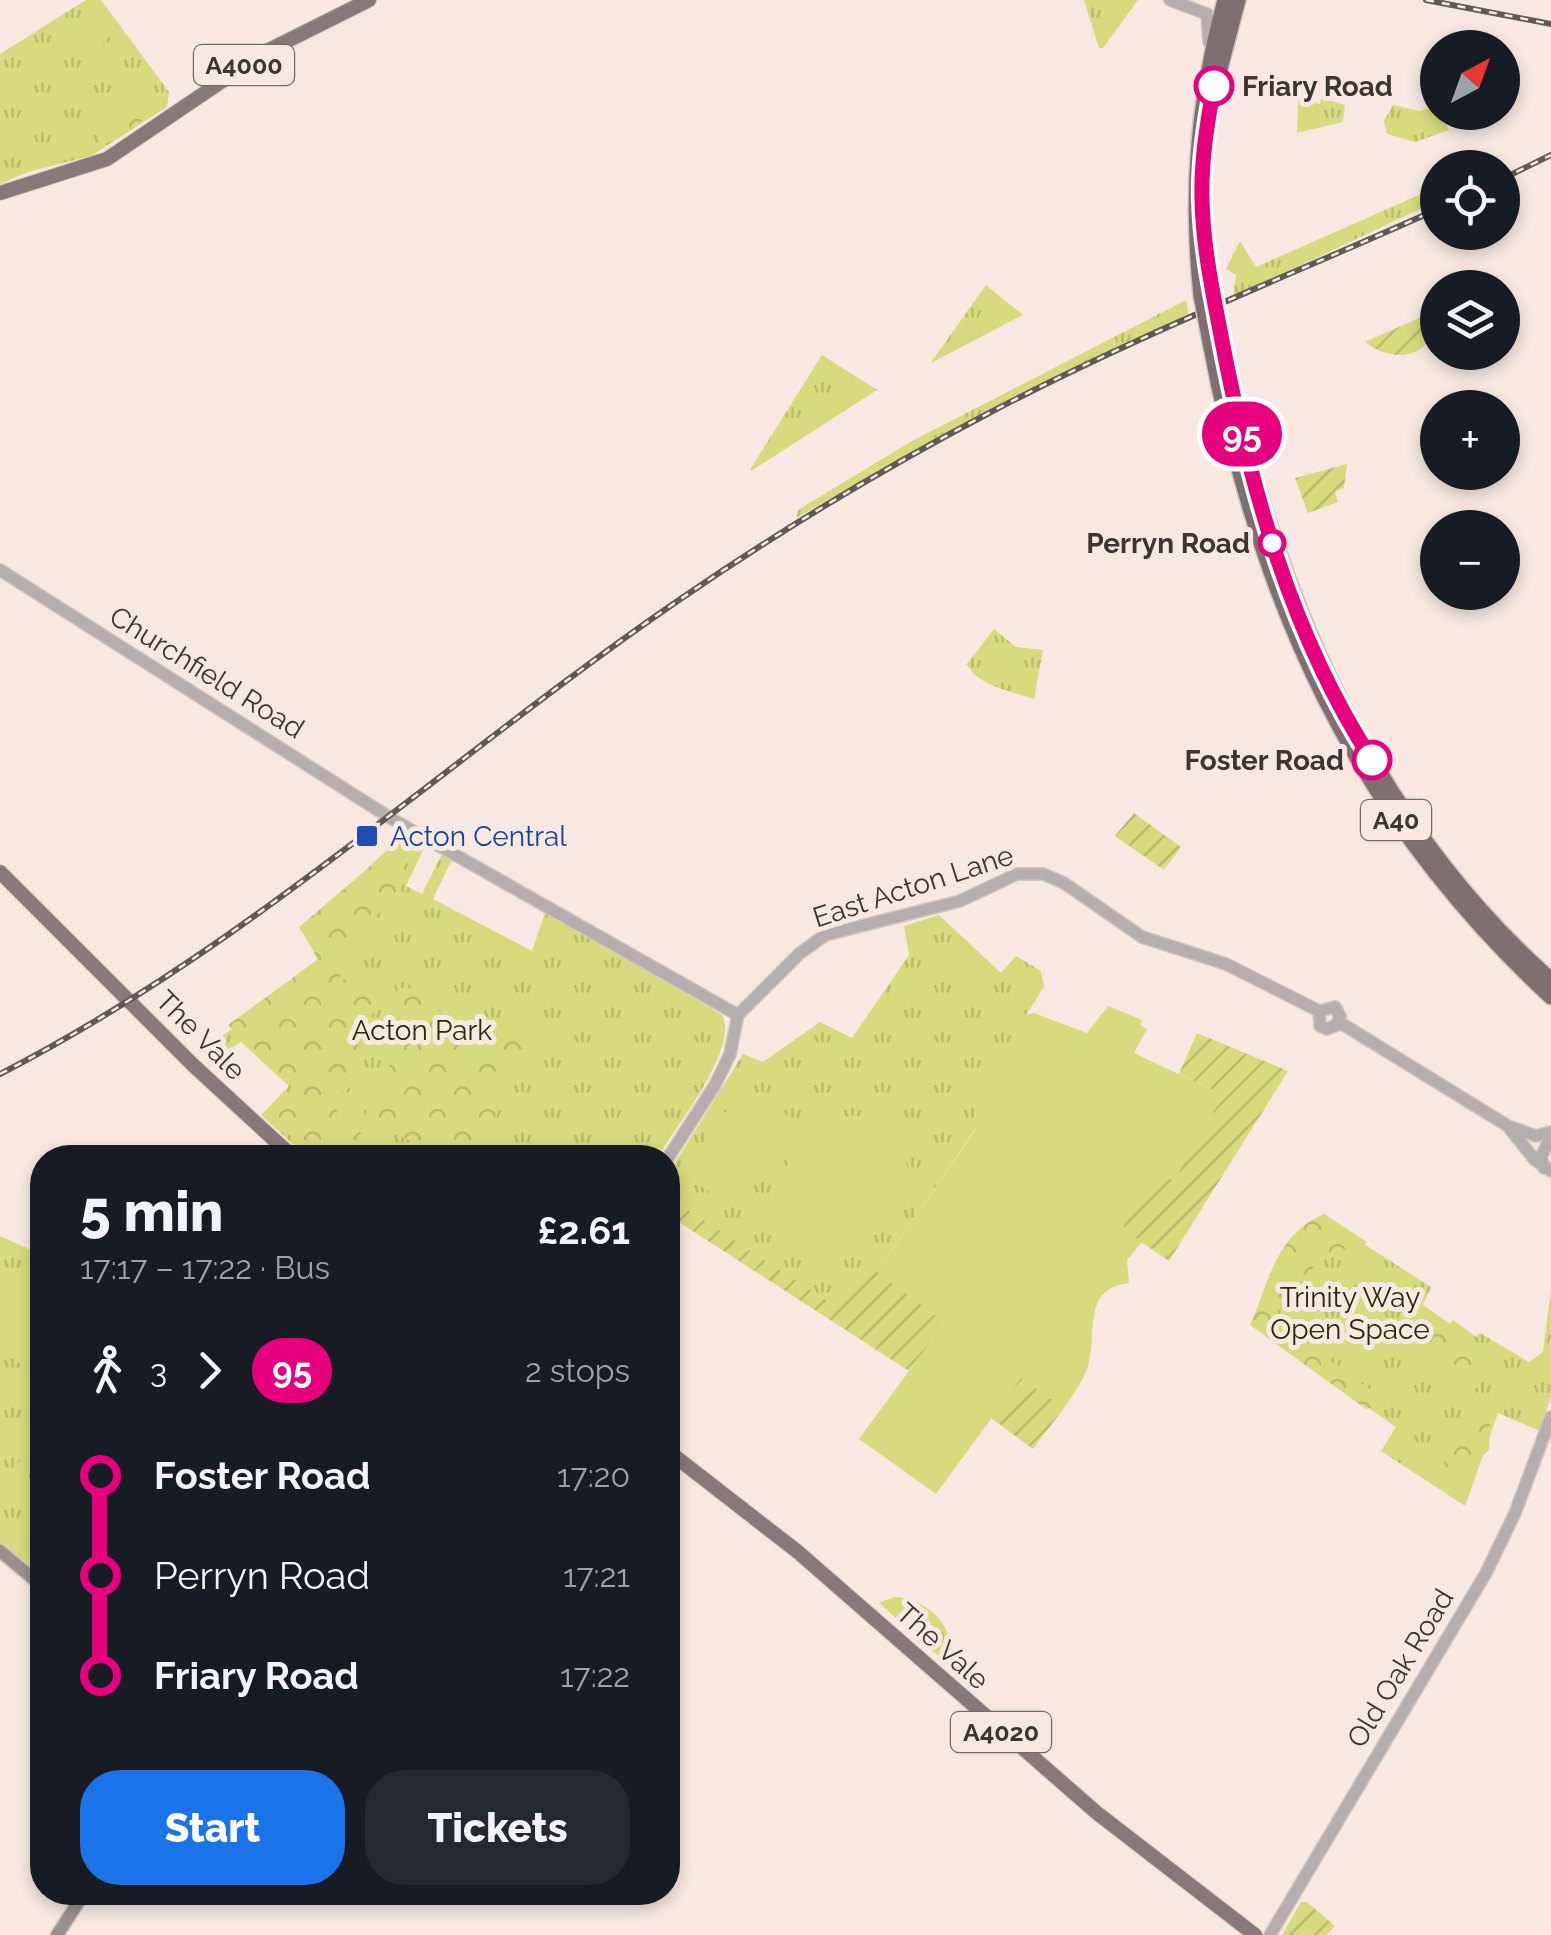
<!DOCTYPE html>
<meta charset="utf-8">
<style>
:root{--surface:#171b24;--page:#242831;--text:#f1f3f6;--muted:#9ea1a6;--accent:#1a73e8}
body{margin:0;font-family:Raleway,sans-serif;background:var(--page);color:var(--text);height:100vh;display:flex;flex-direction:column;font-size:38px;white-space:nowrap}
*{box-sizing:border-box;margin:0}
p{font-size:32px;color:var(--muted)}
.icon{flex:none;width:55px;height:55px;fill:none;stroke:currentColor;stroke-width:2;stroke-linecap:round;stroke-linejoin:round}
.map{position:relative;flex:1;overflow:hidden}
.panel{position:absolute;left:30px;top:1145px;width:650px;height:760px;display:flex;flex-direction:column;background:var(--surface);border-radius:40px;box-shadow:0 5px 15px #0003}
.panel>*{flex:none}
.badge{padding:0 20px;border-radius:32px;font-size:35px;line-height:65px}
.needle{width:65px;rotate:41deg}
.buttons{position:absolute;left:1420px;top:30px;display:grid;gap:20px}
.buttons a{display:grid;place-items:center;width:100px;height:100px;border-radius:50%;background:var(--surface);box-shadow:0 5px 15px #0003;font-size:50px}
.map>.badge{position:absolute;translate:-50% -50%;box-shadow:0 0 0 5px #fff}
.legs{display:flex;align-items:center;gap:15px;height:110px;padding:0 50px;font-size:32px}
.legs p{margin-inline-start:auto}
.overview{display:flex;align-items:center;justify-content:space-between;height:170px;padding:0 50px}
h1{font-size:55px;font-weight:800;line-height:75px}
.action{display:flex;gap:20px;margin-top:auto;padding:20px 50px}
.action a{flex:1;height:115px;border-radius:40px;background:var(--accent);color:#fff;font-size:40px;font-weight:800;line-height:115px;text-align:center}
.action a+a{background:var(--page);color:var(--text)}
ul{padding:0 50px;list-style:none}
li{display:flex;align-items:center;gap:35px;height:100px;font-size:38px}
li i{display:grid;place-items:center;width:15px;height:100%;margin:0 12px;background:currentColor}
li i::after{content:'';width:25px;height:25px;margin:-12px;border:8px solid;border-radius:50%;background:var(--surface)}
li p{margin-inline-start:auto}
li:first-child i{background:linear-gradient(#0000 50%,currentColor 0)}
li:last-child i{background:linear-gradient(currentColor 50%,#0000 0)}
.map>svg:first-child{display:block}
</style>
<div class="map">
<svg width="1551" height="1935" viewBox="0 0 1551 1935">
<defs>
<pattern id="grass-tufts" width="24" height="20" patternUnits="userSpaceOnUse" patternTransform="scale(2.5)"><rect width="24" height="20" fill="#d7db7d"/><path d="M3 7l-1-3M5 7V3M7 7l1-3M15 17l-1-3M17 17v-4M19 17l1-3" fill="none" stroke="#b9bd6c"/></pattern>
<pattern id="forest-crowns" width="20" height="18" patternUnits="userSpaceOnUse" patternTransform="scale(2.5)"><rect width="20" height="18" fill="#d7db7d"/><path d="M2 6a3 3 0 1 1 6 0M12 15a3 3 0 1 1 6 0" fill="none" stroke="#b9bd6c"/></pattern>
<pattern id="garden-furrows" width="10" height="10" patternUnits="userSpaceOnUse" patternTransform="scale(2.5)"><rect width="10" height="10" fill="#d7db7d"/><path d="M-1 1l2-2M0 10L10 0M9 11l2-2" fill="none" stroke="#b9bd6c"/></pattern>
</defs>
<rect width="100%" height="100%" fill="#f8e8e1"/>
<!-- grass -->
<path fill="url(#grass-tufts)" d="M 86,0 L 101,0 L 169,92 L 167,107 L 91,156 L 28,172 L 0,184 L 0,54 Z
M 1084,0 L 1138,0 L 1103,48 L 1099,48 Z
M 1321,98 L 1345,105 L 1343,122 L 1297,133 L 1298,100 L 1320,104 Z
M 1393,105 L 1419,111 L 1437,106 L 1449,130 L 1415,142 L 1387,134 L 1384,121 Z
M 1437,187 L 1437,201 L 1233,297 L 1236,275 L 1226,269 L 1240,241 L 1256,267 Z
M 986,285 L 1023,315 L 931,363 L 932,361 Z
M 1186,300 L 1189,318 L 974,419 L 796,518 L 798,510 L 912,441 Z
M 822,355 L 877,390 L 751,471 L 751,468 Z
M 994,629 L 1016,647 L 1043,650 L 1034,699 C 1009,691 977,685 967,664 Z
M 407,835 L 413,844 L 425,846 L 406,886 L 422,894 L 442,854 L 452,859 L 433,899 L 532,951 L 546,910 L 722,1015 C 740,1047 675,1128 657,1158 L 409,1158 L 384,1145 L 377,1157 L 307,1157 L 261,1115 L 289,1086 L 241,1042 L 224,1052 L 216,1041 L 320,962 L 299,927 Z
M 939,915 L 1001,973 L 1016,956 L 1041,971 L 1044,987 L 973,1098 L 976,1117 L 970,1129 L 976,1128 L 877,1272 L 870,1268 L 835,1306 L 668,1197 L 668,1174 L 743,1054 L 763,1062 L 820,1022 L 852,1038 L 909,955 L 904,926 Z
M 1320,1216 L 1431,1287 L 1423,1305 L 1450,1324 L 1453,1320 L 1476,1337 L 1480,1333 L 1529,1362 L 1543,1352 L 1551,1288 L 1551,1396 L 1540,1431 L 1498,1413 L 1465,1506 L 1381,1451 L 1396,1427 L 1252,1326 Z
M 0,1236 L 42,1255 L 42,1579 L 0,1545 Z
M 895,1597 C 926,1598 962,1629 945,1662 L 879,1603 Z"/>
<!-- forest -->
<path fill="url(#forest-crowns)" d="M 148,103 L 159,109 L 107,145 L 99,145 L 98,134 C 113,115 125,108 148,103 Z
M 405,833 C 422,900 374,904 350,947 C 345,956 343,968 340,978 L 383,992 L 356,1049 L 361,1081 L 327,1101 L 362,1134 L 355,1157 L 307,1150 L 270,1118 L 294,1087 L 228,1025 L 317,960 L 305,927 Z
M 399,988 L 417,988 L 457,1029 L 466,1058 L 488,1046 L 514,1018 L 541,1043 L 523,1081 L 491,1070 L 499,1098 L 491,1139 L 498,1157 L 426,1157 L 426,1147 L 364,1121 L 375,1076 L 410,1051 L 371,1040 Z
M 1324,1214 L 1367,1242 L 1355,1255 L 1338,1246 L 1291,1287 L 1276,1310 L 1293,1333 L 1372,1391 L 1378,1406 L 1366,1409 L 1250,1325 C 1269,1283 1275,1235 1324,1214 Z
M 1432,1318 L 1452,1333 L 1482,1379 L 1473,1392 C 1448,1369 1421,1354 1432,1318 Z
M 1483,1420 L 1490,1423 L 1489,1450 L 1459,1476 L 1443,1459 Z
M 23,1456 L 42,1472 L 42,1514 L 6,1481 Z"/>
<!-- garden -->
<path fill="url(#garden-furrows)" d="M 1437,310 C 1438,355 1398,367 1365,342 Z
M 1347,464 L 1344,488 L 1335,491 L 1338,502 L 1308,513 L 1295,478 Z
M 1134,813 L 1181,847 L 1164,870 L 1115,836 Z
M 1197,1033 L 1288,1071 L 1169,1261 L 1122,1229 L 1155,1170 L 1174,1180 L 1223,1095 L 1179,1074 Z
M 668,1197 L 835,1306 L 871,1267 L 945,1322 L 909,1371 L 668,1215 Z
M 1021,1377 L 1064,1408 L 1033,1449 L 991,1418 Z
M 1301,1902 L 1307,1902 L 1335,1926 L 1327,1935 L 1282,1935 Z"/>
<!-- pitch -->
<path fill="#d7db7d" d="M 97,14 L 111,36 L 79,59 L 63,37 Z
M 970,948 L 996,973 L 970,1000 L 944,975 Z
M 1108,1006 L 1142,1020 L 1140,1025 L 1147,1029 L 1134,1053 L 1223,1095 L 1174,1181 L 1155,1171 L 1123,1228 L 1142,1242 L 1127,1260 L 1129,1283 C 1081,1289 1098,1332 1088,1366 C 1083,1381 1073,1395 1064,1408 L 1021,1378 L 936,1494 L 859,1439 L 945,1322 L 877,1272 L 976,1129 L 968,1129 L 976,1117 L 973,1098 L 1026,1015 L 1034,1013 L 1087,1033 Z
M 744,1085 L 795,1121 L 734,1209 L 683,1174 Z
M 854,1115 C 973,1153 867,1295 795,1233 C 781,1220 771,1205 772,1186 L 816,1124 Z
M 0,1287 L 42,1316 L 42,1335 L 22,1365 L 0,1350 Z"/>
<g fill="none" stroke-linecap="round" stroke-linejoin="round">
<defs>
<path id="tertiary" d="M 1170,0 L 1207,14 L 1209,42
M 0,570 L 392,819 L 738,1015
M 1339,1022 L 1508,1126 L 1536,1136 L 1551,1132
M 1510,1129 L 1534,1159 L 1551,1171
M 668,1158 L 715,1085 L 730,1054 L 738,1015 L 799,954 L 825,935 L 960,901 L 1017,874 L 1043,874 L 1064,883 L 1142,937 L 1226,964 L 1319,1011 L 1335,1007 L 1340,1016 L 1337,1025 L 1327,1029 L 1320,1026 L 1319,1011
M 1544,1168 L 1541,1157 L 1551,1136
M 1270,1935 L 1486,1573 L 1515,1513 L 1551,1417"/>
<path id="secondary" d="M 0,1551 L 42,1586
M 57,1935 L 85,1892"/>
<path id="primary" d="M 0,193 L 107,159 L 265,52 L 369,0
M 0,872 L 193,1065 L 294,1158
M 668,1451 L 798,1552 L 1097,1813 L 1255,1935"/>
<path id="trunk" d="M 1211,103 L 1238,0
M 1201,295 C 1190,192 1198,100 1225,0
M 1221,332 C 1267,574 1362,813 1551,980
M 1210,342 C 1259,602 1354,815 1551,997"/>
</defs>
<!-- tertiary casing -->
<use href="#tertiary" stroke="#d2c4be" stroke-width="14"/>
<!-- secondary casing -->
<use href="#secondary" stroke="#d2c4be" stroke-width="15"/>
<!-- primary casing -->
<use href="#primary" stroke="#d2c4be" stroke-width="16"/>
<!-- trunk casing -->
<use href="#trunk" stroke="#d2c4be" stroke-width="18"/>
<!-- tertiary -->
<use href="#tertiary" stroke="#b5adae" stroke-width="11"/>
<!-- secondary -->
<use href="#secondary" stroke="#9b8f8f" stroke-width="12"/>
<!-- primary -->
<use href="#primary" stroke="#87797a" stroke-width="14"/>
<!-- trunk -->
<use href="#trunk" stroke="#7e7070" stroke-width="15"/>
<defs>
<path id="rail" d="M 1426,0 L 1551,24
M 1502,179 L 1551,155
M 0,1074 C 248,947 451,756 679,600 C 778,532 884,468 991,412 C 1135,336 1289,276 1438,209"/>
</defs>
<!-- rail casing -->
<use href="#rail" stroke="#625956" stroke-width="6"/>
<!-- rail -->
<use href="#rail" stroke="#f8e8e1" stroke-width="2.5" stroke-dasharray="8" stroke-linecap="butt"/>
<defs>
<path id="trunk-bridge" d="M 1211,291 L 1221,332
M 1201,295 L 1210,342"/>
</defs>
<!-- trunk-bridge casing -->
<use href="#trunk-bridge" stroke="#d2c4be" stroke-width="18" stroke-linecap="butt"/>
<!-- trunk-bridge -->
<use href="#trunk-bridge" stroke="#7e7070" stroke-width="15"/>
</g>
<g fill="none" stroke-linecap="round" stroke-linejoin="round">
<defs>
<path id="line-1" d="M 1214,86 C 1207,124 1201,161 1202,199 C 1203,248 1213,293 1222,341 C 1250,486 1291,635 1372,760"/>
</defs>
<!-- line-1 casing -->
<use href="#line-1" stroke="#fff" stroke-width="22"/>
<!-- line-1 -->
<use href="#line-1" stroke="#e6007e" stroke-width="15"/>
</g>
<!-- markers -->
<g fill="#fff" stroke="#e6007e" stroke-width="5">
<circle cx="1214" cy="86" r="18"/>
<circle cx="1272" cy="543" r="12"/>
<circle cx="1372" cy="760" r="18"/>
</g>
<rect fill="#1a4fb4" stroke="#f8e8e1" stroke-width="4" x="355" y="824" width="24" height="24" rx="5"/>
<g text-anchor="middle" stroke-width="10" stroke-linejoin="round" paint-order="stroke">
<!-- shield labels -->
<g fill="#f8e8e1" stroke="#746b67" stroke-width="2.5">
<rect x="194" y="45" width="100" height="40" rx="8"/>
<rect x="1361" y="800" width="70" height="40" rx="8"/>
<rect x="951" y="1712" width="100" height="40" rx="8"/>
</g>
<g font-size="25" font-weight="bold" fill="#3c3533">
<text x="244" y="74">A4000</text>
<text x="1396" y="829">A40</text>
<text x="1001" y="1741">A4020</text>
</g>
<!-- stop labels -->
<g font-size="28" font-weight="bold" fill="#3c3533" stroke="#f8e8e1" text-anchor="end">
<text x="1242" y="96" text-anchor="start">Friary Road</text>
<text x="1250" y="553">Perryn Road</text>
<text x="1344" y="770">Foster Road</text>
</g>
<!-- street labels -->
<g font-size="28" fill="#3c3533" stroke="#f8e8e1">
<text transform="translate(207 672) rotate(32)" y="10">Churchfield Road</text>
<text transform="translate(913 886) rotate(-18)" y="10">East Acton Lane</text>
<text transform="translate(201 1035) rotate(45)" y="10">The Vale</text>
<text transform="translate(943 1646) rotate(42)" y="10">The Vale</text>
<text transform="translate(1400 1668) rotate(-59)" y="10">Old Oak Road</text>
</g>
<!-- transit labels -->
<g font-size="28" fill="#164399" stroke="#f8e8e1" text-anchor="start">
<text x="390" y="846">Acton Central</text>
</g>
<!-- park labels -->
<g font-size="28" fill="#2b2b02" stroke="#f8e8e1">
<text x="422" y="1040">Acton Park</text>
<text x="1350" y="1307">Trinity Way<tspan x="1350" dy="32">Open Space</tspan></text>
</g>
</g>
</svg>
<div class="buttons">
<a><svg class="needle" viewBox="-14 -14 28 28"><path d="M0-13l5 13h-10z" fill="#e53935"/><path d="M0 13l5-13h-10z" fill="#9ea1a6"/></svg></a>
<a><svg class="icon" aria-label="locate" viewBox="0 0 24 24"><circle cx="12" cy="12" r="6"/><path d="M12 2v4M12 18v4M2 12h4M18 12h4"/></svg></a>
<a><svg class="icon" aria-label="layers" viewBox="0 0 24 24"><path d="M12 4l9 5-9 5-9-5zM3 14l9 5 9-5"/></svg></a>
<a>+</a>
<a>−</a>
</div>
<b class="badge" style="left:1242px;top:434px;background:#e6007e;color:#fff">95</b>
<section class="panel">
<div class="overview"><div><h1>5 min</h1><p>17:17 – 17:22 · Bus</p></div><b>£2.61</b></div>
<div class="legs"><svg class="icon" aria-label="walk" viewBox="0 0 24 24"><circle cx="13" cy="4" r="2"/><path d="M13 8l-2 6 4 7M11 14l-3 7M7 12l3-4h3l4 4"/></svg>3<svg class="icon" aria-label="forward" viewBox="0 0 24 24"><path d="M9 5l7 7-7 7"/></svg><b class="badge" style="background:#e6007e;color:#fff">95</b><p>2 stops</p></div>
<ul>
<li><i style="color:#e6007e"></i><b>Foster Road</b><p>17:20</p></li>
<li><i style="color:#e6007e"></i><span>Perryn Road</span><p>17:21</p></li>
<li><i style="color:#e6007e"></i><b>Friary Road</b><p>17:22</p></li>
</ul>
<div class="action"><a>Start</a><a>Tickets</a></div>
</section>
</div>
